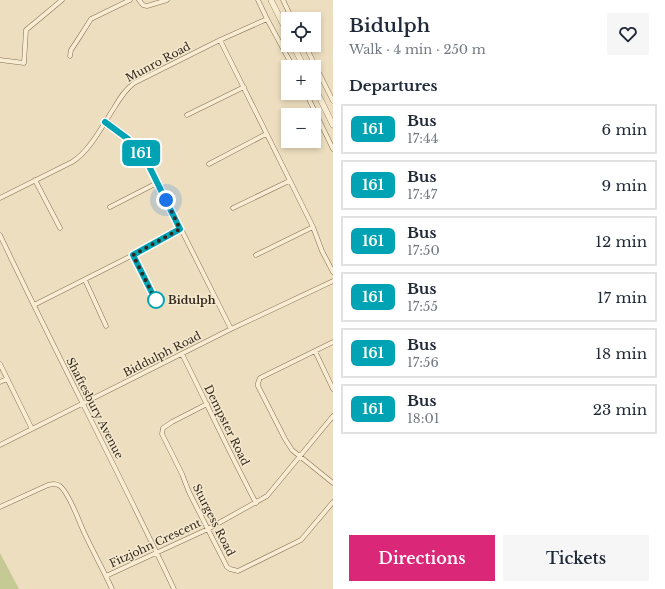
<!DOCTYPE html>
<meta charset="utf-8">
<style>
:root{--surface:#fff;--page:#f6f6f7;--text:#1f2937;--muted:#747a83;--line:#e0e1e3;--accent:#db2777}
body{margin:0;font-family:"Libre Baskerville",serif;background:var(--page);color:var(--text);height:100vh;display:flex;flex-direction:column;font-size:15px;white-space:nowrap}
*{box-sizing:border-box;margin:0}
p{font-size:13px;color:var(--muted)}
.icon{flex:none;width:22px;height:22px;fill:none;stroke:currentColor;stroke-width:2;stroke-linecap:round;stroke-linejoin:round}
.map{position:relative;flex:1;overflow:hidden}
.details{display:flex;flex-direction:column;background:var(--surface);width:332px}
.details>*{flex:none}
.badge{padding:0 8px;border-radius:6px;font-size:14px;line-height:26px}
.tools{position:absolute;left:281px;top:12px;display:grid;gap:8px}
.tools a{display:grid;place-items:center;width:40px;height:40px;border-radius:0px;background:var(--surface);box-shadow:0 2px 6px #0003;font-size:20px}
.you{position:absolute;width:20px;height:20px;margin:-10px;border:3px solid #fff;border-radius:50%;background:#1a73e8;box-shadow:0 0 0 6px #1a73e833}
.map>.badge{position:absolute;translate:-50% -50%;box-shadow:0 0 0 2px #fff}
h2{padding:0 16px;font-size:15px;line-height:36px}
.round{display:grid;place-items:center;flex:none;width:42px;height:42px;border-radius:0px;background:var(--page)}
.overview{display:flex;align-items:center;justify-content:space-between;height:68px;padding:0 16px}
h1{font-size:19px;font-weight:600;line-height:30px}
.action{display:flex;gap:8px;margin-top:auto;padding:8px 16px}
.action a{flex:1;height:46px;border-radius:0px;background:var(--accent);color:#fff;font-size:16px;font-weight:600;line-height:46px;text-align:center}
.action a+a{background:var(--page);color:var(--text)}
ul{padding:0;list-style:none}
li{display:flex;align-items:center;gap:12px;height:50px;margin:0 8px 6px;padding:0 8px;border:2px solid var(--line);border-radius:0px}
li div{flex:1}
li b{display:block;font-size:15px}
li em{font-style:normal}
li .badge{min-width:44px;font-weight:700;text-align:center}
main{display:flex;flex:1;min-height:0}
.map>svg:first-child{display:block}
</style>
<main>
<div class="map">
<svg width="333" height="589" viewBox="0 0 333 589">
<rect width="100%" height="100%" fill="#eddebf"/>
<!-- green -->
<path fill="#c5ca94" d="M 0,553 L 19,589 L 0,589 Z"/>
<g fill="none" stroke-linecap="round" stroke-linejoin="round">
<defs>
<path id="minor" d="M 139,0 L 143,5 L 147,6 L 167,0
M 258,0 L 267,19 L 293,67
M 283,0 L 292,19
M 220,40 L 313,227 L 322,251 L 333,272
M 305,45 L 333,101
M 70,56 L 71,50 L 77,41 L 91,19 L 130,0
M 0,60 L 24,63 L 26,30 L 62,0
M 306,93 L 333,149
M 187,115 L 244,87
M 105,122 L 128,139 L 134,145 L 143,156 L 166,199 L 231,329
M 209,164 L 266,134
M 35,180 L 60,228
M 0,198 L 72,162 C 89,152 103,125 114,108 C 120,98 125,90 134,83 L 220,40 L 267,19
M 110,207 L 157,183
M 233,208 L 289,181
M 0,235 C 56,354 118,470 174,589
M 133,255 L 157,303
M 256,255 L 313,227
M 85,280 L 106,326
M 34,305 L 133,255 L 180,229
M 333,342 L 260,378 L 258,383 L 258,386 L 285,439 L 292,450 L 333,483
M 315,351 L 333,389
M 182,354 C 207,404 230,454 256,503
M 0,364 L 32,429
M 0,382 L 7,379
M 207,404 L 172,422 L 163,428 L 162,434 L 182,474 L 189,492 L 227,567 L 230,569 L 238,571 L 301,540 L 333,502
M 0,445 L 231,329 L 333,281
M 0,507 L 48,485 C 52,484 56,483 60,486 C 69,493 78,519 83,530 C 92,550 103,569 112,589
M 106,576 L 208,529 L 267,496 L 333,416"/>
<path id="secondary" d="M 271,0 L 288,34
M 293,45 L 304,67
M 314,86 L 333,125"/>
</defs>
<!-- minor casing -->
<use href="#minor" stroke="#856f58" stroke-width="5"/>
<!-- secondary casing -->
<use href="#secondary" stroke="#67503b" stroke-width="6"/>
<!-- minor -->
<use href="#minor" stroke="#f8ecd2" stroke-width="4"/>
<!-- secondary -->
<use href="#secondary" stroke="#f8ecd2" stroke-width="5.5"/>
</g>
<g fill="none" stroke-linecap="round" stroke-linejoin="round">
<defs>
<path id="line" d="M 105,122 L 128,139 L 134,145 L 140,152 L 149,166 L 180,229 L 133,255 L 157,303"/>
</defs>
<!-- line casing -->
<use href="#line" stroke="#fff" stroke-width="9"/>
<!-- line -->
<use href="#line" stroke="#00a3b4" stroke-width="6"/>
<!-- walk -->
<path stroke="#35281c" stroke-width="4" stroke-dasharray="0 7.2" d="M 156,300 L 157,303 L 133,255 L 180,229 L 166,200"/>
</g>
<!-- markers -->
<circle fill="#fff" stroke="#00a3b4" stroke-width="2" cx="156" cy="300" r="8"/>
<g text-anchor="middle" stroke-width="3" stroke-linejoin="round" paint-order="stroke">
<!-- street labels -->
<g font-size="11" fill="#35281c" stroke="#f4e9cf">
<text transform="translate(158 62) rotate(-28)" y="4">Munro Road</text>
<text transform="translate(162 354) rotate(-27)" y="4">Biddulph Road</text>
<text transform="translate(95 408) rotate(63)" y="4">Shaftesbury Avenue</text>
<text transform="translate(227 425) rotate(64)" y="4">Dempster Road</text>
<text transform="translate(214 520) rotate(63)" y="4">Sturgess Road</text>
<text transform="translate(155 543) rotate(-25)" y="4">Fitzjohn Crescent</text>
</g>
<!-- stop labels -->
<g font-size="11" font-weight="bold" fill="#35281c" stroke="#f4e9cf" text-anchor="start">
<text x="168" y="304">Bidulph</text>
</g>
</g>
</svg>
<div class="tools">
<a><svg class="icon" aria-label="locate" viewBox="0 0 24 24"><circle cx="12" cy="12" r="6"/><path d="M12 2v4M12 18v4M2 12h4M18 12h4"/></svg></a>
<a>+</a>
<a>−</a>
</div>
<div class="you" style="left:166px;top:200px"></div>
<b class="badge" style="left:141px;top:153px;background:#00a3b4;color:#fff">161</b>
</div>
<section class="details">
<div class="overview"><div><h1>Bidulph</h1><p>Walk · 4 min · 250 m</p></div><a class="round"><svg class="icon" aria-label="heart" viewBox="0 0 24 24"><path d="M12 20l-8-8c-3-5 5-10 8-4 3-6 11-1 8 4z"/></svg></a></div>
<h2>Departures</h2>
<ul>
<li><span class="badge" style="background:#00a3b4;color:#fff">161</span><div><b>Bus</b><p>17:44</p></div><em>6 min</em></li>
<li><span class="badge" style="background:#00a3b4;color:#fff">161</span><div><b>Bus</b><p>17:47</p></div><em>9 min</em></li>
<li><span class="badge" style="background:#00a3b4;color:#fff">161</span><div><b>Bus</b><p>17:50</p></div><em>12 min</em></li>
<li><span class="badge" style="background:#00a3b4;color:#fff">161</span><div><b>Bus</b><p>17:55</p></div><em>17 min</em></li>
<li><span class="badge" style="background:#00a3b4;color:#fff">161</span><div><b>Bus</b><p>17:56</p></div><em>18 min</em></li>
<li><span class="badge" style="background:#00a3b4;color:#fff">161</span><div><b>Bus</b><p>18:01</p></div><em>23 min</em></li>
</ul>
<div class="action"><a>Directions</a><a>Tickets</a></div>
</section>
</main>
